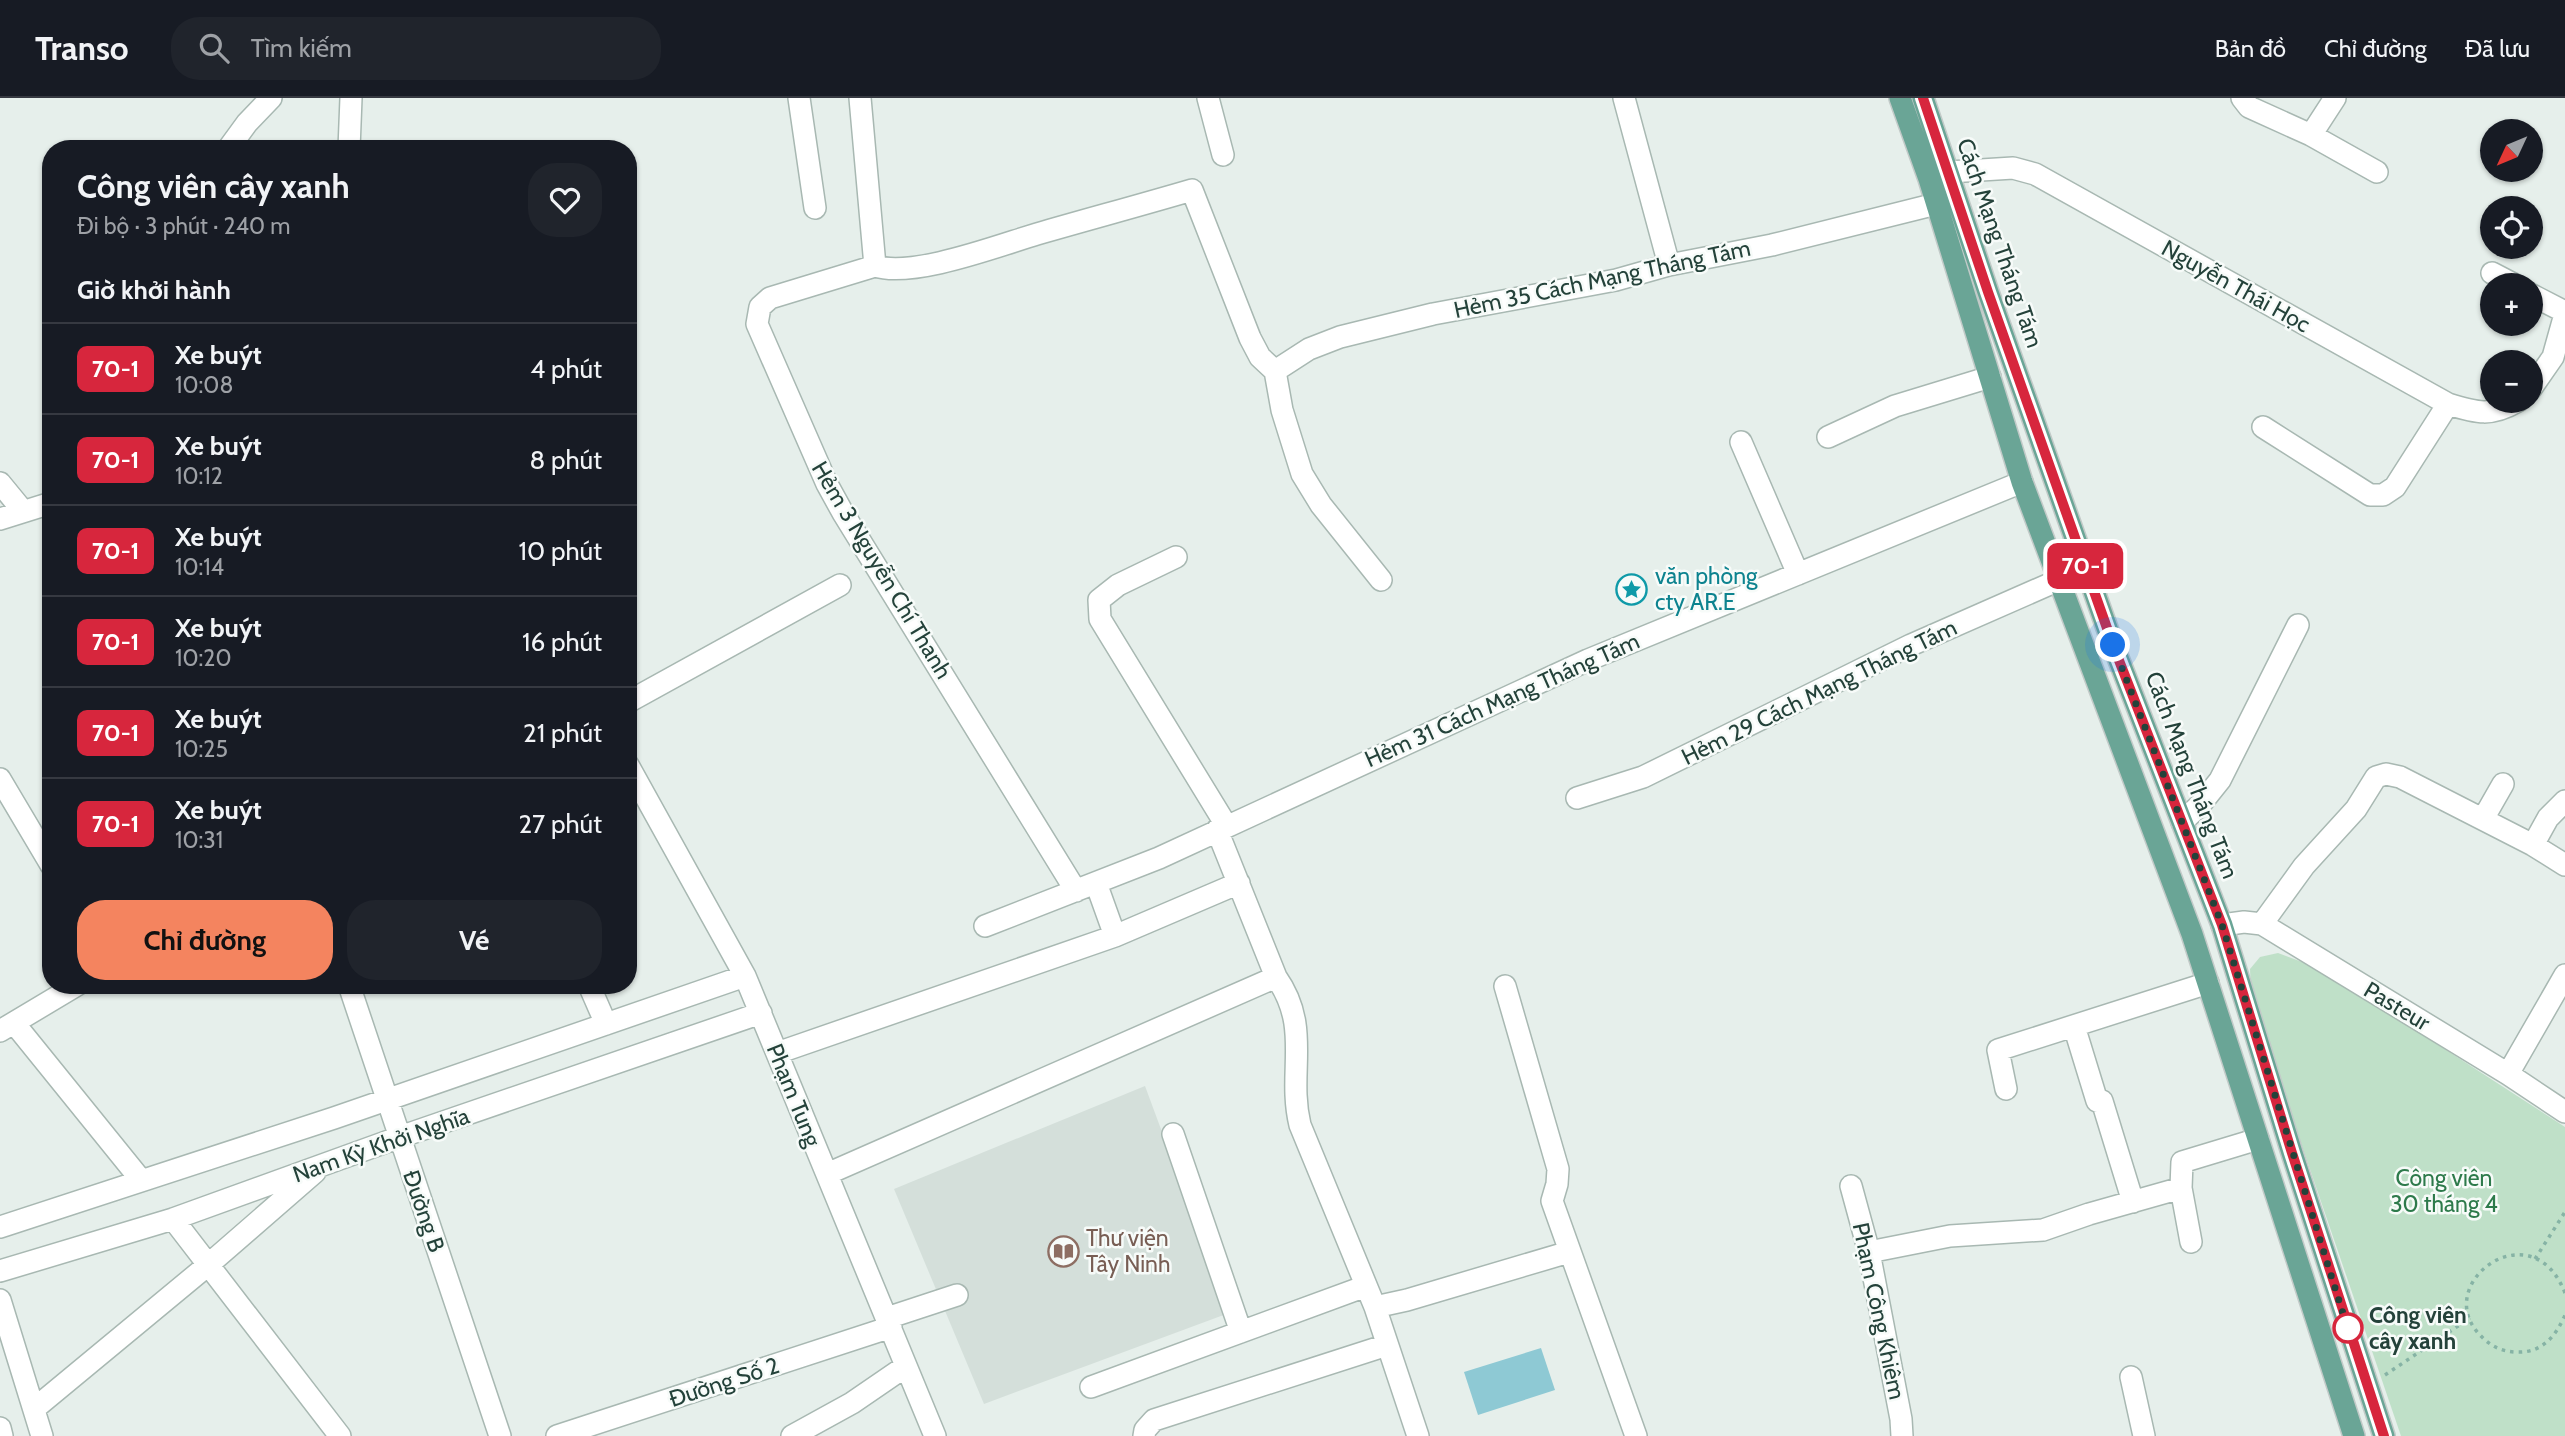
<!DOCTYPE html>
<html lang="vi">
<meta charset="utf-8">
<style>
:root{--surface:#171b24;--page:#20242c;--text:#f1f3f6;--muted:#9ea1a6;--line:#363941;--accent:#f4845f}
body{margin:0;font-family:Cabin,sans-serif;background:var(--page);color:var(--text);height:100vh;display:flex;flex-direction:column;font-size:26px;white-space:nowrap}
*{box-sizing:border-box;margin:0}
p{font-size:23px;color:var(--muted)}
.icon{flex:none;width:38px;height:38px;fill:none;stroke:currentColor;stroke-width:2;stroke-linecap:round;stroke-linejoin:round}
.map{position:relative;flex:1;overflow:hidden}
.sheet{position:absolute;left:42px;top:42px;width:595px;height:854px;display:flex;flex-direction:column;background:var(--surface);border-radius:28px;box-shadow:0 2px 5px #0004}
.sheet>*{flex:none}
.badge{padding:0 14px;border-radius:10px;font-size:24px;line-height:46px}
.needle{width:46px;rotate:226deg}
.controls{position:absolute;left:2480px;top:21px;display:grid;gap:14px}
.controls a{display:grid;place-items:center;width:63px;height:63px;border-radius:50%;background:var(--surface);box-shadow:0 2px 5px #0004;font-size:35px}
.you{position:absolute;width:35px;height:35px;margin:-18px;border:5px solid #fff;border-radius:50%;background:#1a73e8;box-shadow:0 0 0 10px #1a73e833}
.map>.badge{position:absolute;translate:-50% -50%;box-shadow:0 0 0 4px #fff}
h2{padding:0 35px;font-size:26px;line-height:63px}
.round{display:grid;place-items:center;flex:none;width:74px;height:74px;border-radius:28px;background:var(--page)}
.overview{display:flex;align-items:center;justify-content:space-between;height:119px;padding:0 35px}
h1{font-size:33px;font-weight:700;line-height:52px}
.cta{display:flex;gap:14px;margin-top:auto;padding:14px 35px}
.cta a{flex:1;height:80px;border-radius:28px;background:var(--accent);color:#111;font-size:28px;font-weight:700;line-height:80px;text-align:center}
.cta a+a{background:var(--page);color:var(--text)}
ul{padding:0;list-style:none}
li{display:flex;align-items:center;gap:21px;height:91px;padding:0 35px;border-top:2px solid var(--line)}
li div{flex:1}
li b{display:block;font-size:26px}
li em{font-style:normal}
li .badge{min-width:77px;font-weight:700;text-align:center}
header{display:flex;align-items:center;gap:42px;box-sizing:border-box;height:98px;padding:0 35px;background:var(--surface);border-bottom:2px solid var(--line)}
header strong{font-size:33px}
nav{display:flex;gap:38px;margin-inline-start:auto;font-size:24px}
.search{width:490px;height:63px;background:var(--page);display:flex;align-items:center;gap:18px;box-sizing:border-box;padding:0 24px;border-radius:28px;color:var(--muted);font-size:26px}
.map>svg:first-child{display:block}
</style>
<header>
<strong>Transo</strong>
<div class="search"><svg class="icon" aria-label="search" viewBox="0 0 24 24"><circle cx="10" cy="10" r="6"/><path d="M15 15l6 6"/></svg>Tìm kiếm</div>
<nav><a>Bản đồ</a><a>Chỉ đường</a><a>Đã lưu</a></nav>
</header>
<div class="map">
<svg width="2565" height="1338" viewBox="0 0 2565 1338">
<rect width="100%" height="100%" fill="#e6efeb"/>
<!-- built -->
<path fill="#d4dfda" d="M 1145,988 L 1229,1215 L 984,1306 L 894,1091 Z"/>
<!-- green -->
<path fill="#bfe0c8" d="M 2278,855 L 2321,871 L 2565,1029 L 2565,1338 L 2401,1338 L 2257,916 L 2251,892 L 2250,871 L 2260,859 Z"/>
<!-- water -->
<path fill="#8ec9d4" d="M 1541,1250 L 1555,1292 L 1478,1317 L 1464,1274 Z"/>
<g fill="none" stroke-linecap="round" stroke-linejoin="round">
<defs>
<path id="minor" d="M 799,0 L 815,110
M 860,0 L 875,168
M 1208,0 L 1223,57
M 1624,0 L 1669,167
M 2242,0 L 2249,9 L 2311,37 L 2335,0
M 2311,37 L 2377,74
M 228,51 L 247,25 L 271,0
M 349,51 L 351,0
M 1949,74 L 2013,70 L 2035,76 L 2448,306 C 2477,315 2491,319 2518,303
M 875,168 L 770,200 L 760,209 L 757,226 L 827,386 L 843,415 L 1076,793
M 875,168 C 913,180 997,148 1037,136 C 1089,121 1141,107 1192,92 L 1250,240 L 1260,259 L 1275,273 L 1282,312 L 1302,376 L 1321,407 L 1381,482
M 2492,175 L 2515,187
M 2530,196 L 2565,214
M 1275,273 L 1309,251 L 1340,239 L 1433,216 L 1616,182 L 1669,167 L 1772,147 L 1936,106
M 2530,292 L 2553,259 L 2565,216
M 2263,329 L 2370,397 L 2383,397 L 2395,389 L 2448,306
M 1828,339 L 1895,308 L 1990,279
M 1741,344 L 1798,476
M 0,385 L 23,413
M 0,421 L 51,405
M 1176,459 L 1118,487 L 1099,502 L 1100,521 L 1226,727
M 628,604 L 840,487
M 628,667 L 745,878 L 935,1338
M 0,681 L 51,767
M 1577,700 L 1643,679 L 1911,547 L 2059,482
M 2483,721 L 2503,686
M 2182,724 L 2200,707 L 2220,682 L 2298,527
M 1217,732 L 1276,879 C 1312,930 1287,973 1300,1027 L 1375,1209 L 1418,1338
M 2533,747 L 2548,720 L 2565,703
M 1096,785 L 1115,838 L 1239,785
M 2262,826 L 2304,768 L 2356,711 L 2376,679 L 2386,676 L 2400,679 L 2533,747 L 2565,767
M 2222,827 L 2244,824 L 2262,826 L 2508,976 L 2565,1014
M 985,828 L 1159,760 L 1588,562 L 2022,384
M 349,887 L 500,1338
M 589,887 L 606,926
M 1505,888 L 1558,1071 L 1557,1086 L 1552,1103 L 1636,1338
M 14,925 L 141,1082
M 2074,928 L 2097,1003 L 2102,1003 L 2133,1104
M 0,933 L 77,887
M 777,955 L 1115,838
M 2508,976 L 2565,877
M 2006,991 L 1998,952 L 2208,885
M 1173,1036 L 1241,1234
M 827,1076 L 1276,879
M 1851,1088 L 1869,1154 L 1901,1321 L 1902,1338
M 2181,1090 L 2191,1144
M 173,1121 L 340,1338
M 0,1129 L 334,1020 L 745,878
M 1869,1154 L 1950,1138 L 2043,1132 L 2089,1116 L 2181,1090 L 2182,1064 L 2258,1041
M 0,1173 L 173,1121 L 400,1039 L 761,915
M 0,1202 L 42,1338
M 1375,1209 L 1407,1202 L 1569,1154
M 887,1220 L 957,1197
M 2131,1279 L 2144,1338
M 1091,1289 L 1366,1188
M 34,1311 L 208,1167 L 315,1074
M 0,1330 L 2,1338
M 557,1338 L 891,1229
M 792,1338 L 852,1305 L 906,1268
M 1144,1338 L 1145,1332 L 1154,1322 L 1387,1247"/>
<path id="major" d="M 1900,0 L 1929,81 L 2022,384 L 2192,836 L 2354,1338
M 1923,0 L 1988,194 L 2113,547 L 2222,827 L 2292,1055 L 2384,1338"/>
</defs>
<!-- minor casing -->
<use href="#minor" stroke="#a8b8b2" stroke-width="24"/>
<!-- major casing -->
<use href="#major" stroke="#c2cac8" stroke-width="24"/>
<!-- path -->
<path stroke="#86b3a5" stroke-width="3.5" stroke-dasharray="3.5 5" stroke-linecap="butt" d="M 2535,1161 L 2565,1114
M 2565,1195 C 2532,1110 2430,1186 2480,1237 C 2490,1248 2502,1254 2517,1254 C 2542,1255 2556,1238 2565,1217
M 2385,1277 L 2470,1220"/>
<!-- minor -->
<use href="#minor" stroke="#fff" stroke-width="21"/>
<!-- major -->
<use href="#major" stroke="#6aa596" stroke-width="21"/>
</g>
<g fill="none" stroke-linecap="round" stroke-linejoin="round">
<defs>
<path id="line" d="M 1923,0 L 1988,194 L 2113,547 L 2222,827 L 2292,1055 L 2384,1338"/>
</defs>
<!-- line casing -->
<use href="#line" stroke="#fff" stroke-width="16"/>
<!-- line -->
<use href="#line" stroke="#d7263d" stroke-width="10"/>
<!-- walk -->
<path stroke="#24423a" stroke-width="7" stroke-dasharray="0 12.6" d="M 2113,547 L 2222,827 L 2350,1238 L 2348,1230"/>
</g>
<!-- icons -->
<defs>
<symbol id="sight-ring" viewBox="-11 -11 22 22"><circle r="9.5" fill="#f7fbf9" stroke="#0f9aa8" stroke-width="1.5"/><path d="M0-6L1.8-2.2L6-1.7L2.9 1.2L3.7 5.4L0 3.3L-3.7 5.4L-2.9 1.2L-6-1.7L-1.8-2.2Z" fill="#0f9aa8"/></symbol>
<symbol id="library-ring" viewBox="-11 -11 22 22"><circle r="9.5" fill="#f7fbf9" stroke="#8d6e63" stroke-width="1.5"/><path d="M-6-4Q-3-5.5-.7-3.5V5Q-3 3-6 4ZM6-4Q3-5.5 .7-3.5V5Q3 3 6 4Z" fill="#8d6e63"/></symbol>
</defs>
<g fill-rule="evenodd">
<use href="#sight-ring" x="1614" y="474" width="35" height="35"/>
<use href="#library-ring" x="1046" y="1136" width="35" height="35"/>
</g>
<!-- markers -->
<circle fill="#fff" stroke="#d7263d" stroke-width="3.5" cx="2348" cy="1230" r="14"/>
<g text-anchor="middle" stroke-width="5" stroke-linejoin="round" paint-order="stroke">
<!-- street labels -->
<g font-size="23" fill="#24423a" stroke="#f7fbf9">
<text transform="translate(2000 145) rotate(71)" y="8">Cách Mạng Tháng Tám</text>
<text transform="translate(1602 181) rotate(-12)" y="8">Hẻm 35 Cách Mạng Tháng Tám</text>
<text transform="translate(2236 188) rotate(29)" y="8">Nguyễn Thái Học</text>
<text transform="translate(882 472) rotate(59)" y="8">Hẻm 3 Nguyễn Chí Thanh</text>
<text transform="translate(1819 594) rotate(-26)" y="8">Hẻm 29 Cách Mạng Tháng Tám</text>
<text transform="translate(1502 602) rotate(-24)" y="8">Hẻm 31 Cách Mạng Tháng Tám</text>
<text transform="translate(2192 677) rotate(69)" y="8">Cách Mạng Tháng Tám</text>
<text transform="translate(2397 908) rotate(31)" y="8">Pasteur</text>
<text transform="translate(794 997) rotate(68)" y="8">Phạm Tung</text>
<text transform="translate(381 1047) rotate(-19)" y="8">Nam Kỳ Khởi Nghĩa</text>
<text transform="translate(424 1113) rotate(71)" y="8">Đường B</text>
<text transform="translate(1879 1213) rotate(78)" y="8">Phạm Công Khiêm</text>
<text transform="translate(724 1284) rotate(-18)" y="8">Đường Số 2</text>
</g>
<!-- culture labels -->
<g font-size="23" fill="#0d838f" stroke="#f7fbf9" text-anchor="start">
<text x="1655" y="486">văn phòng<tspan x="1655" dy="26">cty AR.E</tspan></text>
</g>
<!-- park labels -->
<g font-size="23" fill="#2d7a4b" stroke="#f7fbf9">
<text x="2444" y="1088">Công viên<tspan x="2444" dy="26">30 tháng 4</tspan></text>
</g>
<!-- education labels -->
<g font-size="23" fill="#785e54" stroke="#f7fbf9" text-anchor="start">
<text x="1086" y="1148">Thư viện<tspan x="1086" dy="26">Tây Ninh</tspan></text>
</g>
<!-- stop labels -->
<g font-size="23" font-weight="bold" fill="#24423a" stroke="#f7fbf9" text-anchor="start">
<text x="2369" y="1225">Công viên<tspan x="2369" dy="26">cây xanh</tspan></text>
</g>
</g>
</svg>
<div class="controls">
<a><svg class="needle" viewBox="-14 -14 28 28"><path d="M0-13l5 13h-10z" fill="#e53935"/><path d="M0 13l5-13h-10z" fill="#9ea1a6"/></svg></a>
<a><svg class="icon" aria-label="locate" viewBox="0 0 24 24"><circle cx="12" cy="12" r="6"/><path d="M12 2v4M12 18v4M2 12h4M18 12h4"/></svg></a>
<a>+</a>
<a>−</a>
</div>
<div class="you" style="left:2113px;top:547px"></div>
<b class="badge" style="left:2085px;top:468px;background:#d7263d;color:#fff">70-1</b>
<section class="sheet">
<div class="overview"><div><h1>Công viên cây xanh</h1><p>Đi bộ · 3 phút · 240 m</p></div><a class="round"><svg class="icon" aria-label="heart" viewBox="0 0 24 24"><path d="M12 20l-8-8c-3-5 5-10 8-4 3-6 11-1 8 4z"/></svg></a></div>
<h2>Giờ khởi hành</h2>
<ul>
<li><span class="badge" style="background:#d7263d;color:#fff">70-1</span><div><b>Xe buýt</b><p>10:08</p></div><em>4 phút</em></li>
<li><span class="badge" style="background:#d7263d;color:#fff">70-1</span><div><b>Xe buýt</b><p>10:12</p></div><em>8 phút</em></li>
<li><span class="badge" style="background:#d7263d;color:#fff">70-1</span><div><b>Xe buýt</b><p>10:14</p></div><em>10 phút</em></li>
<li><span class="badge" style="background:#d7263d;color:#fff">70-1</span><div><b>Xe buýt</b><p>10:20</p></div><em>16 phút</em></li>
<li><span class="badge" style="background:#d7263d;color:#fff">70-1</span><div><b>Xe buýt</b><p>10:25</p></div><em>21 phút</em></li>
<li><span class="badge" style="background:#d7263d;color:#fff">70-1</span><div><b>Xe buýt</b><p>10:31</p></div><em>27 phút</em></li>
</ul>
<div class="cta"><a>Chỉ đường</a><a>Vé</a></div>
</section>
</div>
